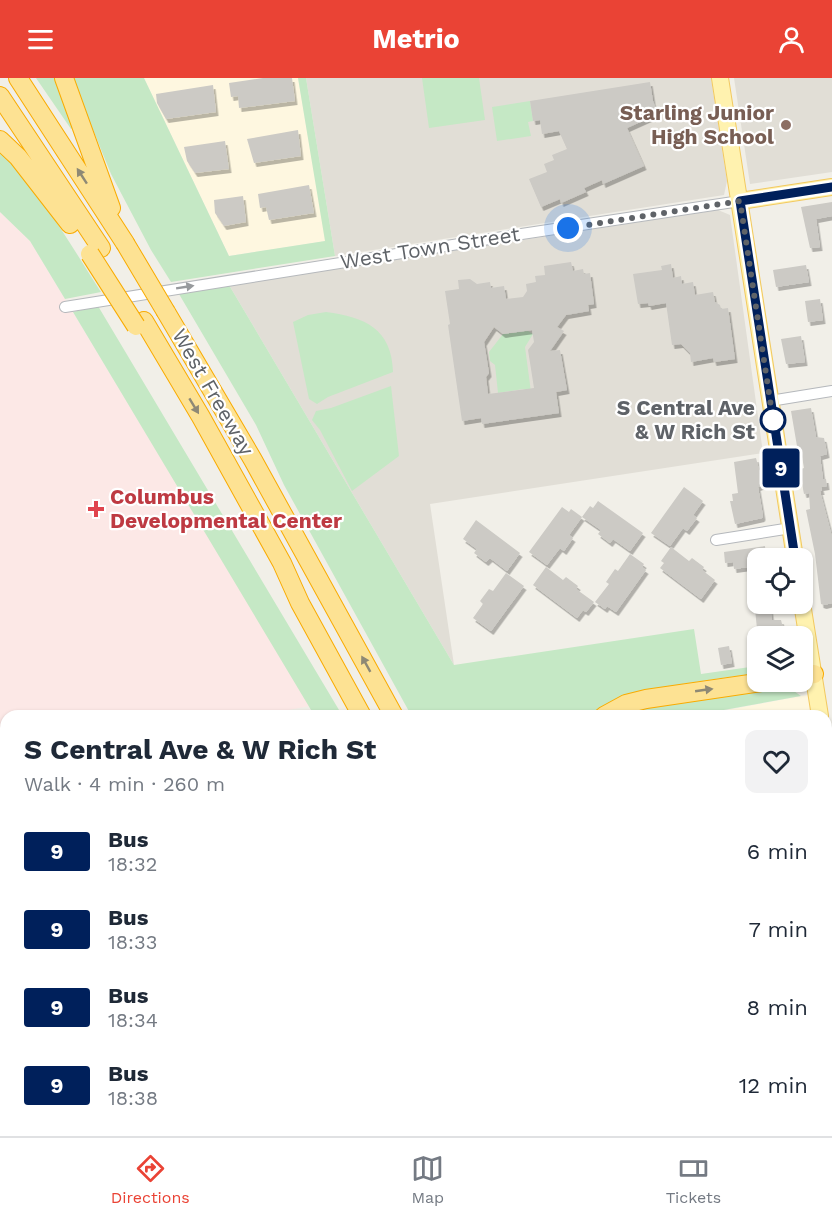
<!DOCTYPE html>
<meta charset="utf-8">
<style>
:root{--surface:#fff;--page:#f2f2f3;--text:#1f2937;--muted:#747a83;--line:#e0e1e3;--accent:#ea4335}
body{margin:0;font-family:"Work Sans",sans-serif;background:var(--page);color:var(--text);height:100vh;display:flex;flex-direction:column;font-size:22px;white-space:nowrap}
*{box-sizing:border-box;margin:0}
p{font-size:20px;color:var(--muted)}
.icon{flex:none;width:33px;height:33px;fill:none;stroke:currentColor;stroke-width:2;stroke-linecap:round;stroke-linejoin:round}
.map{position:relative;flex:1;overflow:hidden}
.sheet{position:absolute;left:0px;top:632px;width:832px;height:428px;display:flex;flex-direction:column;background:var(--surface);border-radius:18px 18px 0 0;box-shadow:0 2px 4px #0004}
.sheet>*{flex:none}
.badge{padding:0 12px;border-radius:4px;font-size:21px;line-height:39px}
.buttons{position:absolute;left:747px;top:470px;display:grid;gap:12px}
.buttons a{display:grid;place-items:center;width:66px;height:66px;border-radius:12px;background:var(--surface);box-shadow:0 2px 4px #0004;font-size:30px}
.you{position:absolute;width:30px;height:30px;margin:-15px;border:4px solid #fff;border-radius:50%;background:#1a73e8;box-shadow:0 0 0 9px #1a73e833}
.map>.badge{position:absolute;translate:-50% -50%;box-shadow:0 0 0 3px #fff}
.round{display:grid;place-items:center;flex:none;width:63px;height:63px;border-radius:12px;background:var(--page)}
.overview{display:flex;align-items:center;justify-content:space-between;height:102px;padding:0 24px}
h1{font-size:28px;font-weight:700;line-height:45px}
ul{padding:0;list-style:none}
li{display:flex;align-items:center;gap:18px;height:78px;padding:0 24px}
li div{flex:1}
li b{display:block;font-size:22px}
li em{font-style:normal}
li .badge{min-width:66px;font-weight:700;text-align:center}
header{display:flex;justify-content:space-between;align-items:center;height:78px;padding:0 24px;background:var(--accent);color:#fff;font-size:27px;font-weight:700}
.menu{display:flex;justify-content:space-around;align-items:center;height:84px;border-top:2px solid var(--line);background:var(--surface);font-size:16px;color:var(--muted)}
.menu a{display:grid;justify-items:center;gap:3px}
.menu .selected{color:var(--accent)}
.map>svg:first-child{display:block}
</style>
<header><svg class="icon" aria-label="menu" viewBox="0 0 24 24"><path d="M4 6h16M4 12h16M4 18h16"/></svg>Metrio<svg class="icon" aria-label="person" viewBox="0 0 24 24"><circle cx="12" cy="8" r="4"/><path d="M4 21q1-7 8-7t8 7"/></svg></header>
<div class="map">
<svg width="832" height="1058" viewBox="0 0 832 1058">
<defs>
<filter id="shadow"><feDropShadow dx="2.5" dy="4" stdDeviation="0" flood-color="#0004"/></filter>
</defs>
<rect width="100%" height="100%" fill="#f1efe8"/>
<!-- commercial -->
<path fill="#fef7e0" d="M 144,0 L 298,0 L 326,163 L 229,178 Z
M 817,616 L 820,638 L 696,638 L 801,618 Z
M 826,679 L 832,692 L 832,861 L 827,862 Z
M 832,934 L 832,1012 L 827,1013 L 827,935 Z"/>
<!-- education -->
<path fill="#e1ded6" d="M 306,0 L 711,0 L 727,103 L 724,117 L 335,178 Z
M 734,0 L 832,0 L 832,94 L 750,106 Z
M 718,132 L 730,137 L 763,375 L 430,426 L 454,587 L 229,207 Z"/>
<!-- medical -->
<path fill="#fce8e6" d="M 0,134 L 30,163 L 310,628 L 256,638 L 6,638 L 6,974 L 0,976 Z"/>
<!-- green -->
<path fill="#c5e8c5" d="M 36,0 L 58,0 L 78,46 L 71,51 Z
M 72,0 L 144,0 L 229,178 L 325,163 L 298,0 L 306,0 L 335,178 L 171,204 L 151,172 L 111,96 Z
M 422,0 L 479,0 L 485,42 L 429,50 Z
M 530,23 L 533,43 L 528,44 L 531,58 L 497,63 L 492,29 Z
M 0,71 C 40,113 70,166 101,214 L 65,221 L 30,163 L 0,134 Z
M 229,207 L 454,587 L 694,551 L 701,596 L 757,588 L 757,595 C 710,603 630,608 593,637 L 411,637 L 284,407 L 256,347 L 179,216 Z
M 98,228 L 342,637 L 314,637 L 73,234 Z
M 326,234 C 365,239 392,251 393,294 L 328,319 L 317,326 L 309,321 L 293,244 L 308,237 Z
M 528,253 L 533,256 L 525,269 L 531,314 L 523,311 L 498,315 L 495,287 L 490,283 L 489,274 L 503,256 Z
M 391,308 L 399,378 L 352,413 L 320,352 L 312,342 L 316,333 L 331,330 Z
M 781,609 L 791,611 L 801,618 L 696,637 L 623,638 L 646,630 Z"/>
<!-- building -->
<path fill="#cccac5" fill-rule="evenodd" filter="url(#shadow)" d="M 263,0 L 292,0 L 295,23 L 239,30 L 238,18 L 231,19 L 229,5 Z
M 650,4 L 653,23 L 658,36 L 627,50 L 644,88 L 603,106 L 602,102 L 584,110 L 586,114 L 561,125 L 560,121 L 541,129 L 529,101 L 547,94 L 544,86 L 554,82 L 552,77 L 567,71 L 559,53 L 542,56 L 540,42 L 533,43 L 530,23 Z
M 213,7 L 216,34 L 166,41 L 157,25 L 156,16 Z
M 298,52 L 301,78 L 254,85 L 247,61 Z
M 225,63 L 229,91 L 195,95 L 187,83 L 184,69 Z
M 309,107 L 314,135 L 269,142 L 266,129 L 260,130 L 258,116 Z
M 243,118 L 246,144 L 224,148 L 215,135 L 214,122 Z
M 832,124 L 832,138 L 816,141 L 820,169 L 810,170 L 801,129 Z
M 571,184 L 573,193 L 583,191 L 584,196 L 590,195 L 594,226 L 588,227 L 589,233 L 566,237 L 557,249 L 564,253 L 550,273 L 560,272 L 567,312 L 556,314 L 559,335 L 482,346 L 481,340 L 462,343 L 448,247 L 450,246 L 445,213 L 459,211 L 458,202 L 470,201 L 477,206 L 490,204 L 491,210 L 504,208 L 506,221 L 523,219 L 527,213 L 526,206 L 536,204 L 535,198 L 545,197 L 544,188 ZM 494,249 L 503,256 L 532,252 L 534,264 L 528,272 L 534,310 L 488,316 L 486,299 L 489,295 L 484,264 Z
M 671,186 L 673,200 L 681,198 L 682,206 L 693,204 L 695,217 L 713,214 L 715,224 L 720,227 L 721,231 L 728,230 L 735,281 L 714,284 L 713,280 L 691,284 L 690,275 L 681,266 L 672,267 L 666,225 L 649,228 L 648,225 L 638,226 L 633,196 L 662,192 L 661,188 Z
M 806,187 L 809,204 L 776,209 L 773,192 Z
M 820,221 L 823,242 L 808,244 L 805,223 Z
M 801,258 L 805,284 L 786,286 L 781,261 Z
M 811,330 L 816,359 L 824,360 L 827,376 L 820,378 L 823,401 L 826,401 L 827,408 L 821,409 L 822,413 L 820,413 L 832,459 L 832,525 L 824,527 L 821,526 L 815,476 L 806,432 L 810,431 L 809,415 L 804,416 L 803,411 L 801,391 L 804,390 L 801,373 L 798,374 L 791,333 Z
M 756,380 L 763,407 L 758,409 L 763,438 L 762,440 L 735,446 L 730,423 L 733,423 L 732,416 L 738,415 L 734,384 Z
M 684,409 L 703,423 L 693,437 L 697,440 L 687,453 L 683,450 L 670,468 L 651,455 Z
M 598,423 L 643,455 L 630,473 L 613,461 L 610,465 L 598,456 L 601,452 L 582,439 L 590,428 L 593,430 Z
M 562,429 L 569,434 L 571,431 L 582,439 L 569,457 L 573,460 L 564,473 L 560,470 L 547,487 L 529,474 Z
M 476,442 L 520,475 L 507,493 L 490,480 L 486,484 L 474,475 L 477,471 L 463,461 Z
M 765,468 L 766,479 L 758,480 L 758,493 L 750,494 L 749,489 L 734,491 L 733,484 L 725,485 L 724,474 Z
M 671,469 L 689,483 L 692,480 L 704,489 L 702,492 L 715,502 L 701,521 L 660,490 L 664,485 L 661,483 Z
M 630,476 L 644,486 L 642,489 L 646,492 L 616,534 L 607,528 L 605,531 L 595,524 L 609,506 L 606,504 L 615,491 L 618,493 Z
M 546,489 L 563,502 L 566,499 L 578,508 L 576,511 L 594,524 L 586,534 L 583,532 L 577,540 L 533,507 Z
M 506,495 L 524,508 L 491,553 L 473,540 L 483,526 L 480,523 L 489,511 L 493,513 Z
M 770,529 L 772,542 L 781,542 L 783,550 L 757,551 L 755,531 Z
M 729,568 L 732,585 L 721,587 L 718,570 Z"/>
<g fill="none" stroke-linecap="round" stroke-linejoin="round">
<defs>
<path id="street" d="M 65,229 L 515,157 L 740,123
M 770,323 L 832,313
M 716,462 L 791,450
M 0,923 L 6,963
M 826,1014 L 832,1012
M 26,1053 L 27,1058
M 207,1053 L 208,1058
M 395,1053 L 396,1058"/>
<path id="secondary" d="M 826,786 L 832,784
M 0,984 L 6,983"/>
<path id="primary" d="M 720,0 L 795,480
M 740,123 L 832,109
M 802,525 L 820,638
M 826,679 L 832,714"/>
<path id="highway" d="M 18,0 L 125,165
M 64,0 L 111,130
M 0,18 L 101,170
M 0,62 L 18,79 L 70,146
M 166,234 L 253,382 L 394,638
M 144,243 L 201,339 L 282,485 L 300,525 L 362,638
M 802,598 L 814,596
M 604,638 L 626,626 L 646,621 L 769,603
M 574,1053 L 580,1058
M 664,1053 L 670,1058
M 708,1053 L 714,1058"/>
</defs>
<!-- street casing -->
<use href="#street" stroke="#b5b8bc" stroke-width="12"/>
<!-- secondary casing -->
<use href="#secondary" stroke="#b6babf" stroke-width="15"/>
<!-- primary casing -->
<use href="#primary" stroke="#f2c960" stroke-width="18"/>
<!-- highway casing -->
<use href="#highway" stroke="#f9ab00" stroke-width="20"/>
<!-- street -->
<use href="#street" stroke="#fff" stroke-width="10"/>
<!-- secondary -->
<use href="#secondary" stroke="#fff" stroke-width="14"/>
<!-- primary -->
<use href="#primary" stroke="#fff2af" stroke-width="16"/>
<!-- highway -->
<use href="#highway" stroke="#fde293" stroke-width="18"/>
<defs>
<path id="highway-bridge" d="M 125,165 L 166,234
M 90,176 L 136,248"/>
</defs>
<!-- highway-bridge casing -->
<use href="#highway-bridge" stroke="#f9ab00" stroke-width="20" stroke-linecap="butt"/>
<!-- highway-bridge -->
<use href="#highway-bridge" stroke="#fde293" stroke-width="18"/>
</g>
<!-- one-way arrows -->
<defs><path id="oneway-solid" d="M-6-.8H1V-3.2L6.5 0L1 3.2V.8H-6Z" transform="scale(1.5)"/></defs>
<g fill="#8e8975">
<use href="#oneway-solid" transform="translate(82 98) rotate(-123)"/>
<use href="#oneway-solid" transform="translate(194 328) rotate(59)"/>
<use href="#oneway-solid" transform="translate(366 586) rotate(-119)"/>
<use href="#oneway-solid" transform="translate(704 612) rotate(-8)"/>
</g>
<use fill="#979a9d" href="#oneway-solid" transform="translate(185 209) rotate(-9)"/>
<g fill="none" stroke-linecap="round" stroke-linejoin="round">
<defs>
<path id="line" d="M 795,480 L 740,123 L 832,109"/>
</defs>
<!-- line casing -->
<use href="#line" stroke="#fff" stroke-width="14"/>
<!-- line -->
<use href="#line" stroke="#00205b" stroke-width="9"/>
<!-- walk -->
<path stroke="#5f6368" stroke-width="6" stroke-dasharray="0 10.8" d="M 568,150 L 740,123 L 773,342"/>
</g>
<!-- markers -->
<circle fill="#8d6e63" stroke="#fff" stroke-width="2" cx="786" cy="47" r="6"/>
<circle fill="#fff" stroke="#00205b" stroke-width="3" cx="773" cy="342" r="12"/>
<path fill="#e0444e" stroke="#fff" stroke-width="2" d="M93 422h6v6h6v6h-6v6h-6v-6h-6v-6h6z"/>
<g text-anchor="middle" stroke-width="4.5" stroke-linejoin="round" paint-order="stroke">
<!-- education labels -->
<g font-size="21" font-weight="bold" fill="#785e54" stroke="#fff" text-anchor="end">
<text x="774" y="42">Starling Junior<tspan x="774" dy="24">High School</tspan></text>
</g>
<!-- street labels -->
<g font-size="21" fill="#5f6368" stroke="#fff">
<text transform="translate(430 170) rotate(-9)" y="7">West Town Street</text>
<text transform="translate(213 314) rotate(60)" y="7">West Freeway</text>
</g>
<!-- stop labels -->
<g font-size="21" font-weight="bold" fill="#5f6368" stroke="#fff" text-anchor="end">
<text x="755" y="337">S Central Ave<tspan x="755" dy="24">&amp; W Rich St</tspan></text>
</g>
<!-- health labels -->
<g font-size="21" font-weight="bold" fill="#be3a42" stroke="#fff" text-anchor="start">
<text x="110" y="426">Columbus<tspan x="110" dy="24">Developmental Center</tspan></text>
</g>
</g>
</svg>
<div class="buttons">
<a><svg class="icon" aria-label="locate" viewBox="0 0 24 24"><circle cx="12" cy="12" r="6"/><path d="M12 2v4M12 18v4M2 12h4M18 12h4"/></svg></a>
<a><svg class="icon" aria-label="layers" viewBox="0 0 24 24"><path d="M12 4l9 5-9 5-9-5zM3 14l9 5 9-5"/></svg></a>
</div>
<div class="you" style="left:568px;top:150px"></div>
<b class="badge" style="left:781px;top:390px;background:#00205b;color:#fff">9</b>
<section class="sheet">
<div class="overview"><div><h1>S Central Ave &amp; W Rich St</h1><p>Walk · 4 min · 260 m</p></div><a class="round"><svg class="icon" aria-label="heart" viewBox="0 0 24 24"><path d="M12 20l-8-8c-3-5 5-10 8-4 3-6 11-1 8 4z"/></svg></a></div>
<ul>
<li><span class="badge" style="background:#00205b;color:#fff">9</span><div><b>Bus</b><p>18:32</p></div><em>6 min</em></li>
<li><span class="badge" style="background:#00205b;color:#fff">9</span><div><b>Bus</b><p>18:33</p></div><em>7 min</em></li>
<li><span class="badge" style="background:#00205b;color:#fff">9</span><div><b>Bus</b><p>18:34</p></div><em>8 min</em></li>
<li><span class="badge" style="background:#00205b;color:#fff">9</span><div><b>Bus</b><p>18:38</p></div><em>12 min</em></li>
</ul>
</section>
</div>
<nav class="menu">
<a class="selected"><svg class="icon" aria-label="directions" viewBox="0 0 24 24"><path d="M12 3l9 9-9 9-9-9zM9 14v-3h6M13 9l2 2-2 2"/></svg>Directions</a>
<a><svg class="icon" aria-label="map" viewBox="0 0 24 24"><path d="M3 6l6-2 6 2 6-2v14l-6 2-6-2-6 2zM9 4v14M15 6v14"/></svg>Map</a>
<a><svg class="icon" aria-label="tickets" viewBox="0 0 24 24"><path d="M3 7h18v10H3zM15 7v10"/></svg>Tickets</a>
</nav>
